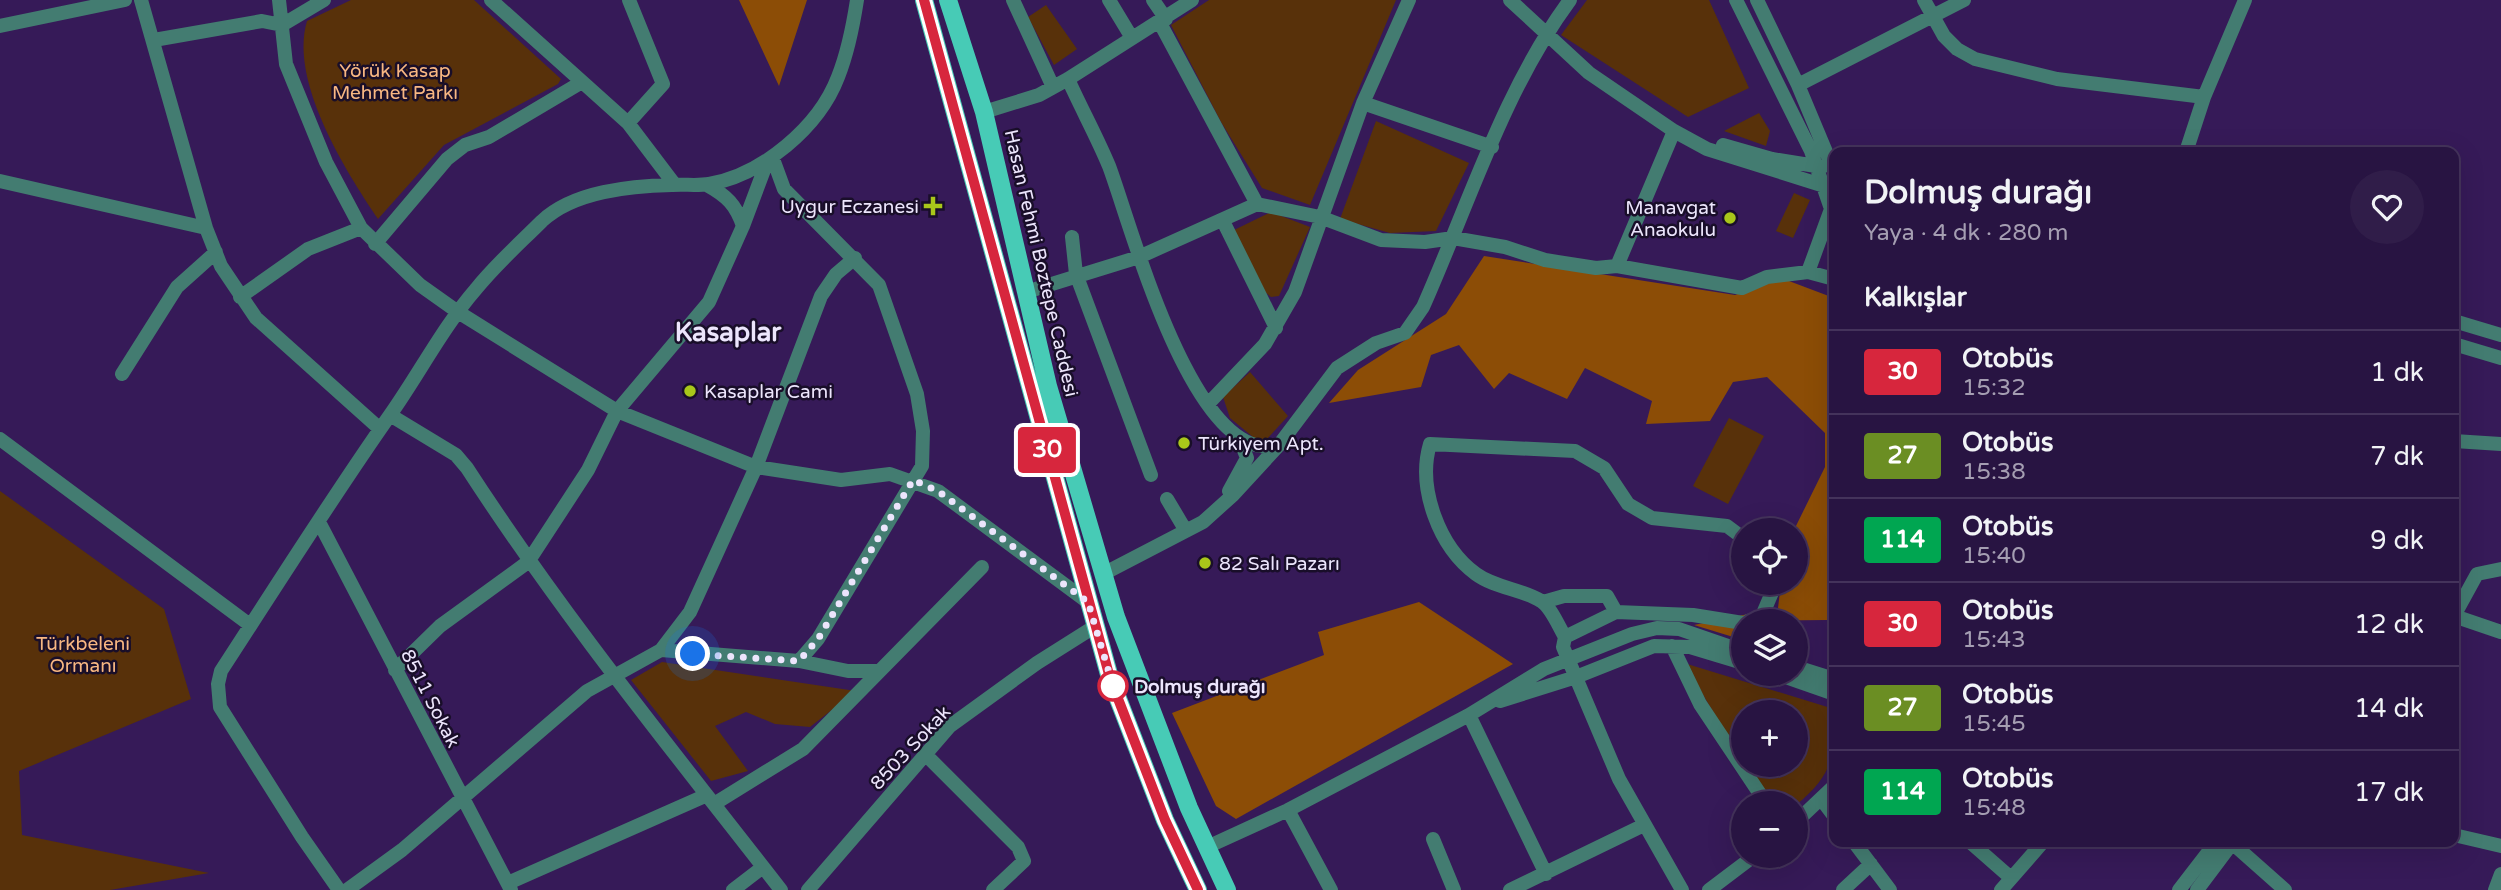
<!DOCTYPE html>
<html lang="tr">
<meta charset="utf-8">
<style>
:root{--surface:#281442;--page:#301d49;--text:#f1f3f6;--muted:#a59eb2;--line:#44335b}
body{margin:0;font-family:"Varela Round",sans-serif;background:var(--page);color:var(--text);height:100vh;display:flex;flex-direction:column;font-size:26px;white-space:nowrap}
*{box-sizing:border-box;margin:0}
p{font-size:23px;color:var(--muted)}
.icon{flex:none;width:38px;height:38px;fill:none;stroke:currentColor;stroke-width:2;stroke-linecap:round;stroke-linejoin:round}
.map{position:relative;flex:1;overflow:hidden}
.sheet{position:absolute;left:1829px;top:147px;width:630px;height:700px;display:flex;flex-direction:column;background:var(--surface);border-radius:14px;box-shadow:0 7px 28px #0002,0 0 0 2px var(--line)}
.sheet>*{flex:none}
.badge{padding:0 14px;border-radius:5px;font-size:24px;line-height:46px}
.tools{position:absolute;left:1731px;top:518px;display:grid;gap:14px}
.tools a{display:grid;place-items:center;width:77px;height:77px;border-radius:50%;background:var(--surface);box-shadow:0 7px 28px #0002,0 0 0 2px var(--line);font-size:35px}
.you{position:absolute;width:35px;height:35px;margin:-18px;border:5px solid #fff;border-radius:50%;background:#1a73e8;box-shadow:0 0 0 10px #1a73e833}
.map>.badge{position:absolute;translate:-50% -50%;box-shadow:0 0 0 4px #fff}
h2{padding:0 35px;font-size:26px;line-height:63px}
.round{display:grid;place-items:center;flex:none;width:74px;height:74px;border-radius:37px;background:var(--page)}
.head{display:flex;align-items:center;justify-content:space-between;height:119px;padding:0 35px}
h1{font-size:33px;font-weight:800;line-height:52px}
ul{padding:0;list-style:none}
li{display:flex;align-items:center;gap:21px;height:84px;padding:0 35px;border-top:2px solid var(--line)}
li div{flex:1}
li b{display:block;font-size:26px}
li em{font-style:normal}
li .badge{min-width:77px;font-weight:700;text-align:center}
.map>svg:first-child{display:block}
</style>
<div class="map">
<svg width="2501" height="890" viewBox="0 0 2501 890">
<rect width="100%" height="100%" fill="#361a58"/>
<!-- green -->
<path fill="#58310a" d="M 351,0 L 474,0 L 561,79 L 558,84 L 444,145 L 378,219 C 345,170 289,81 307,21 Z
M 1209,0 L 1396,0 L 1310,205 L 1262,188 L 1221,122 L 1171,25 Z
M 1587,0 L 1709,0 L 1749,88 L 1688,117 L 1561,35 Z
M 1046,5 L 1077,49 L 1054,65 L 1028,17 Z
M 1759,113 L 1770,131 L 1766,146 L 1724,131 Z
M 1376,121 L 1469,163 L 1436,231 L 1390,233 L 1340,219 Z
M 1794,193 L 1810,200 L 1793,238 L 1776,231 Z
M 1271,212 L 1310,227 L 1279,296 L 1271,297 L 1264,291 L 1232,231 Z
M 1250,372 L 1288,416 L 1268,438 L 1259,442 L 1230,418 L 1223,397 Z
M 1729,418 L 1764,436 L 1728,504 L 1693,486 Z
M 0,491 L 164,609 L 191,699 L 19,771 L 22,835 L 209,873 L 110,890 L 0,890 Z
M 662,662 L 856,691 L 810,727 L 775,724 L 746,712 L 715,726 L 748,771 L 711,781 L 631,680 Z
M 1684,663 L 1834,709 C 1834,757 1834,774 1796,805 L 1770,803 L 1745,765 L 1796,765 L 1796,712 L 1743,712 L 1743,762 Z"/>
<!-- forest -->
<path fill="#8c4d06" d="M 739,0 L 807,0 L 779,86 Z
M 1484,256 L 1735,295 L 1781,278 L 1834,298 L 1834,597 L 1827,620 L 1743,621 L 1743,640 L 1694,625 L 1778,608 L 1781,583 L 1796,583 L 1794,530 L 1825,467 L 1825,433 L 1767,377 L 1733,382 L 1710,421 L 1646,424 L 1652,401 L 1585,368 L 1567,399 L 1509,373 L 1494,389 L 1459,345 L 1431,355 L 1421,387 L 1329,403 L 1358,370 L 1446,314 Z
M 1419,602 L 1513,664 L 1236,819 L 1216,806 L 1172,713 L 1324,655 L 1318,632 Z"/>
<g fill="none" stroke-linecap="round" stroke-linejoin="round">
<!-- minor -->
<path stroke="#437c71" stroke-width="14" d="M 141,0 L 206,228 L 221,266 L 256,318 L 380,429
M 279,0 L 286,64 L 326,162 L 361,228 L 420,285 L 458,312 L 617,411 L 756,467 L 841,480 L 890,474 L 938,491 L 1088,602
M 491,0 L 628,123
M 629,0 L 663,84 L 628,123 L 675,185
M 1013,0 L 1053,87
M 1109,0 L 1132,38
M 1153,0 L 1166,19
M 1510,0 L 1589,73 L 1674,131 L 1707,149 L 1834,189
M 1736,0 L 1811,151 L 1830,206
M 1757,0 L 1798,85 L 1834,171
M 1924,0 L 1944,36 L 1957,49 L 1975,59 L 2057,79 L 2204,97
M 1160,23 L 1257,204
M 0,26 L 125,0
M 154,40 L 262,21 L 282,25 L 324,0
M 1068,79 C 1081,108 1097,137 1109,166 C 1131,224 1194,469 1279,445 L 1337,368 L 1376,343 L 1405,333 L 1423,307 C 1468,206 1504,89 1570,0
M 1798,85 L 1964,0
M 1363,103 L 1492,147
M 984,112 L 1039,95 L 1068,79 L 1192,0
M 1723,145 L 1772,159 L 1822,167
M 2186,152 L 2204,97 L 2245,0
M 773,159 L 784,189 L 879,285 L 917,394 L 923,431 L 922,466 L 818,639 L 799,661
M 0,181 L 206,228
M 707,185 C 727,196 736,205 743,226
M 1834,201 L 1808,272 L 1834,279
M 1223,221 L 1276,328
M 1072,237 L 1076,274 L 1151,475
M 375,244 L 447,159 L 465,145 L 489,137 L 582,82
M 1617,266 L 1742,288 L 1767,277 L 1808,272
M 1026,292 L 1139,257 L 1257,204 L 1320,217 L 1381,240 L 1425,242 L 1453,238 L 1505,247 L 1545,260 L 1596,268 L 1617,266 L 1674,131
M 240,297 L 308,249 L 361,228
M 2454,321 L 2501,335
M 2454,344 L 2501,358
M 122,374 L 177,287 L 216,252
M 1208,404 L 1265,344 L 1295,292 L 1363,103 L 1409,0
M 390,415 L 456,455 L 467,468 C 563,616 673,751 781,890
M 0,439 L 250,625
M 2454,441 L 2501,444
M 1229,491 L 1247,458 L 1240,440
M 1167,499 L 1186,531
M 319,522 L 511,890
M 1103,574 L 1203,522 L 1233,495 L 1279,445
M 1543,602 L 1564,596 L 1607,596 L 1616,612
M 2454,616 L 2477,574 L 2501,569
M 2454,616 L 2501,632
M 1748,621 L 1762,616 L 1773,590 L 1772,583
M 1565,637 L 1616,612 L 1693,615 L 1743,623
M 1672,646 L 1700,704 L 1766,803
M 661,650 L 799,661 L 848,671 L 878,671
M 1796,667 L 1834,679
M 395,670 L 440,626 L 528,562 L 588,470 L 617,411 L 709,302 L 743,226 L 767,162
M 1777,674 L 1834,694
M 1500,701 L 1576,677 L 1654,646 L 1690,647 L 1743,663
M 1469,715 L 1546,874
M 926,755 L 1018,847 L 1024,861 L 993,890
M 1822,800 L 1834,816
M 714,804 L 803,749 L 982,567
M 1288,810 L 1331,890
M 1796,822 L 1834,786
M 2454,835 L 2501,846
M 1433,839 L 1454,890
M 1854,842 L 1890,890
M 1970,842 L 2011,878
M 2232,843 L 2285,890
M 1207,847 L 1288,810 L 1469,715 L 1544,669 L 1632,634 L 1657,628 L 1679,629 L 1743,651
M 508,883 L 707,795
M 339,890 L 302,837 L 220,707 L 218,684 L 221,671 C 277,585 331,499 390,415 C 419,374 443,327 476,289 C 496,264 520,243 542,221 C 574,191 631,186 672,185 C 684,184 697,186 709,184 C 762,175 819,127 838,77 C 848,52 853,26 857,0
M 347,890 L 402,850 L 587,691 L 661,650 L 690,612 L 756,467 L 821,296 L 836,274 L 855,258
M 733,890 L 763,867
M 808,890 L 950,726 L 1037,663 L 1094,627
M 1510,890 L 1644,825
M 1682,890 L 1619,779 L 1563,647 L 1565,637 C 1559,627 1551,607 1541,601 C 1522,589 1495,588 1476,574 C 1439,547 1417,488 1430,444 L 1575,451 L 1604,468 L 1628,504 L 1652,518 L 1727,526 L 1743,538
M 1709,890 L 1754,856
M 1843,890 L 1871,864
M 2001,890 L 2043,842
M 2179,890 L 2216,842
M 2197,890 L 2233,842
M 2495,890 L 2501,874"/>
<!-- major -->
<path stroke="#47cbb6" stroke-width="18" d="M 924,0 L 1110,678 L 1165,820 L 1198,890
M 948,0 L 984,112 L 1048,386 L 1116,617 L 1189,808 L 1227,890"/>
</g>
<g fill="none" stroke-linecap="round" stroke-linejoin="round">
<defs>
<path id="line" d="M 924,0 L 1110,678 L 1165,820 L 1198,890"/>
</defs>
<!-- line casing -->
<use href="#line" stroke="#fff" stroke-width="16"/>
<!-- line -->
<use href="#line" stroke="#d7263d" stroke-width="10"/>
<!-- walk -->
<path stroke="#ece5fc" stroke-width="7" stroke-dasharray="0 12.6" d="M 693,654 L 799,661 L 818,639 L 913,480 L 938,491 L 1088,602 L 1113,686"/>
</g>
<!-- markers -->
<g fill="#a9c71a" stroke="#190e29" stroke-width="2.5">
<path d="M929.5 195.5h7v7h7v7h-7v7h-7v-7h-7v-7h7z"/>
<circle cx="1730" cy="218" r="7"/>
<circle cx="690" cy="391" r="7"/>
<circle cx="1184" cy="443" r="7"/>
<circle cx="1205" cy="563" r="7"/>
</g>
<circle fill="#fff" stroke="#d7263d" stroke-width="3.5" cx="1113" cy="686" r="14"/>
<g text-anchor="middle" stroke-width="5" stroke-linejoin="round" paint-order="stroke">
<!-- park labels -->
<g font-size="19" fill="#f8b782" stroke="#190e29">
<text x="395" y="77">Yörük Kasap<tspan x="395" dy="22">Mehmet Parkı</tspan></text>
<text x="83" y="650">Türkbeleni<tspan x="83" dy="22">Ormanı</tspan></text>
</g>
<!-- poi labels -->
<g font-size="19" fill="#ece5fc" stroke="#190e29" text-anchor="start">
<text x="919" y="213" text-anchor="end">Uygur Eczanesi</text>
<text x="1716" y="214" text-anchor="end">Manavgat<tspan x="1716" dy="22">Anaokulu</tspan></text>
<text x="704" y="398">Kasaplar Cami</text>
<text x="1198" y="450">Türkiyem Apt.</text>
<text x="1219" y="570">82 Salı Pazarı</text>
</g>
<!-- street labels -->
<g font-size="19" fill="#ece5fc" stroke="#190e29">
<text transform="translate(1042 263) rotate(77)" y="7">Hasan Fehmi Boztepe Caddesi</text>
<text transform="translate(431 698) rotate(63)" y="7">8511 Sokak</text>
<text transform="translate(910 747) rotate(-47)" y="7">8503 Sokak</text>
</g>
<!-- stop labels -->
<g font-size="19" font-weight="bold" fill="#ece5fc" stroke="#190e29" text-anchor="start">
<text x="1134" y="693">Dolmuş durağı</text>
</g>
<!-- district labels -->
<g font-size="26" font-weight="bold" fill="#ece5fc" stroke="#190e29">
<text x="728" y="341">Kasaplar</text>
</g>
</g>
</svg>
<div class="tools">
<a><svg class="icon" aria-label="locate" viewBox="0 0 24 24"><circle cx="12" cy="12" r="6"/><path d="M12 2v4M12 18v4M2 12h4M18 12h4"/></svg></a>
<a><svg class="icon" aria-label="layers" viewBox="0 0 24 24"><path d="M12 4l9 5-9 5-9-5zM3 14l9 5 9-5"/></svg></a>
<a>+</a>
<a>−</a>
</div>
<div class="you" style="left:693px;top:654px"></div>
<b class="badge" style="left:1047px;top:450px;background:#d7263d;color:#fff">30</b>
<section class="sheet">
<div class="head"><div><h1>Dolmuş durağı</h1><p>Yaya · 4 dk · 280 m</p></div><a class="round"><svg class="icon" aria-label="heart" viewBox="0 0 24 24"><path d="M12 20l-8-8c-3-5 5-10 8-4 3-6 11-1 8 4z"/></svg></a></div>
<h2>Kalkışlar</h2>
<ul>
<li><span class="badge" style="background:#d7263d;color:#fff">30</span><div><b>Otobüs</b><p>15:32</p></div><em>1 dk</em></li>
<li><span class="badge" style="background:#6b8e23;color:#fff">27</span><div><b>Otobüs</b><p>15:38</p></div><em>7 dk</em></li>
<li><span class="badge" style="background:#00a651;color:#fff">114</span><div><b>Otobüs</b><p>15:40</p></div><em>9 dk</em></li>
<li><span class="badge" style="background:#d7263d;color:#fff">30</span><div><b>Otobüs</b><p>15:43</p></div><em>12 dk</em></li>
<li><span class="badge" style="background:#6b8e23;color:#fff">27</span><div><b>Otobüs</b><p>15:45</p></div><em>14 dk</em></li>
<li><span class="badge" style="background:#00a651;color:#fff">114</span><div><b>Otobüs</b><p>15:48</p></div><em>17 dk</em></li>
</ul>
</section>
</div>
